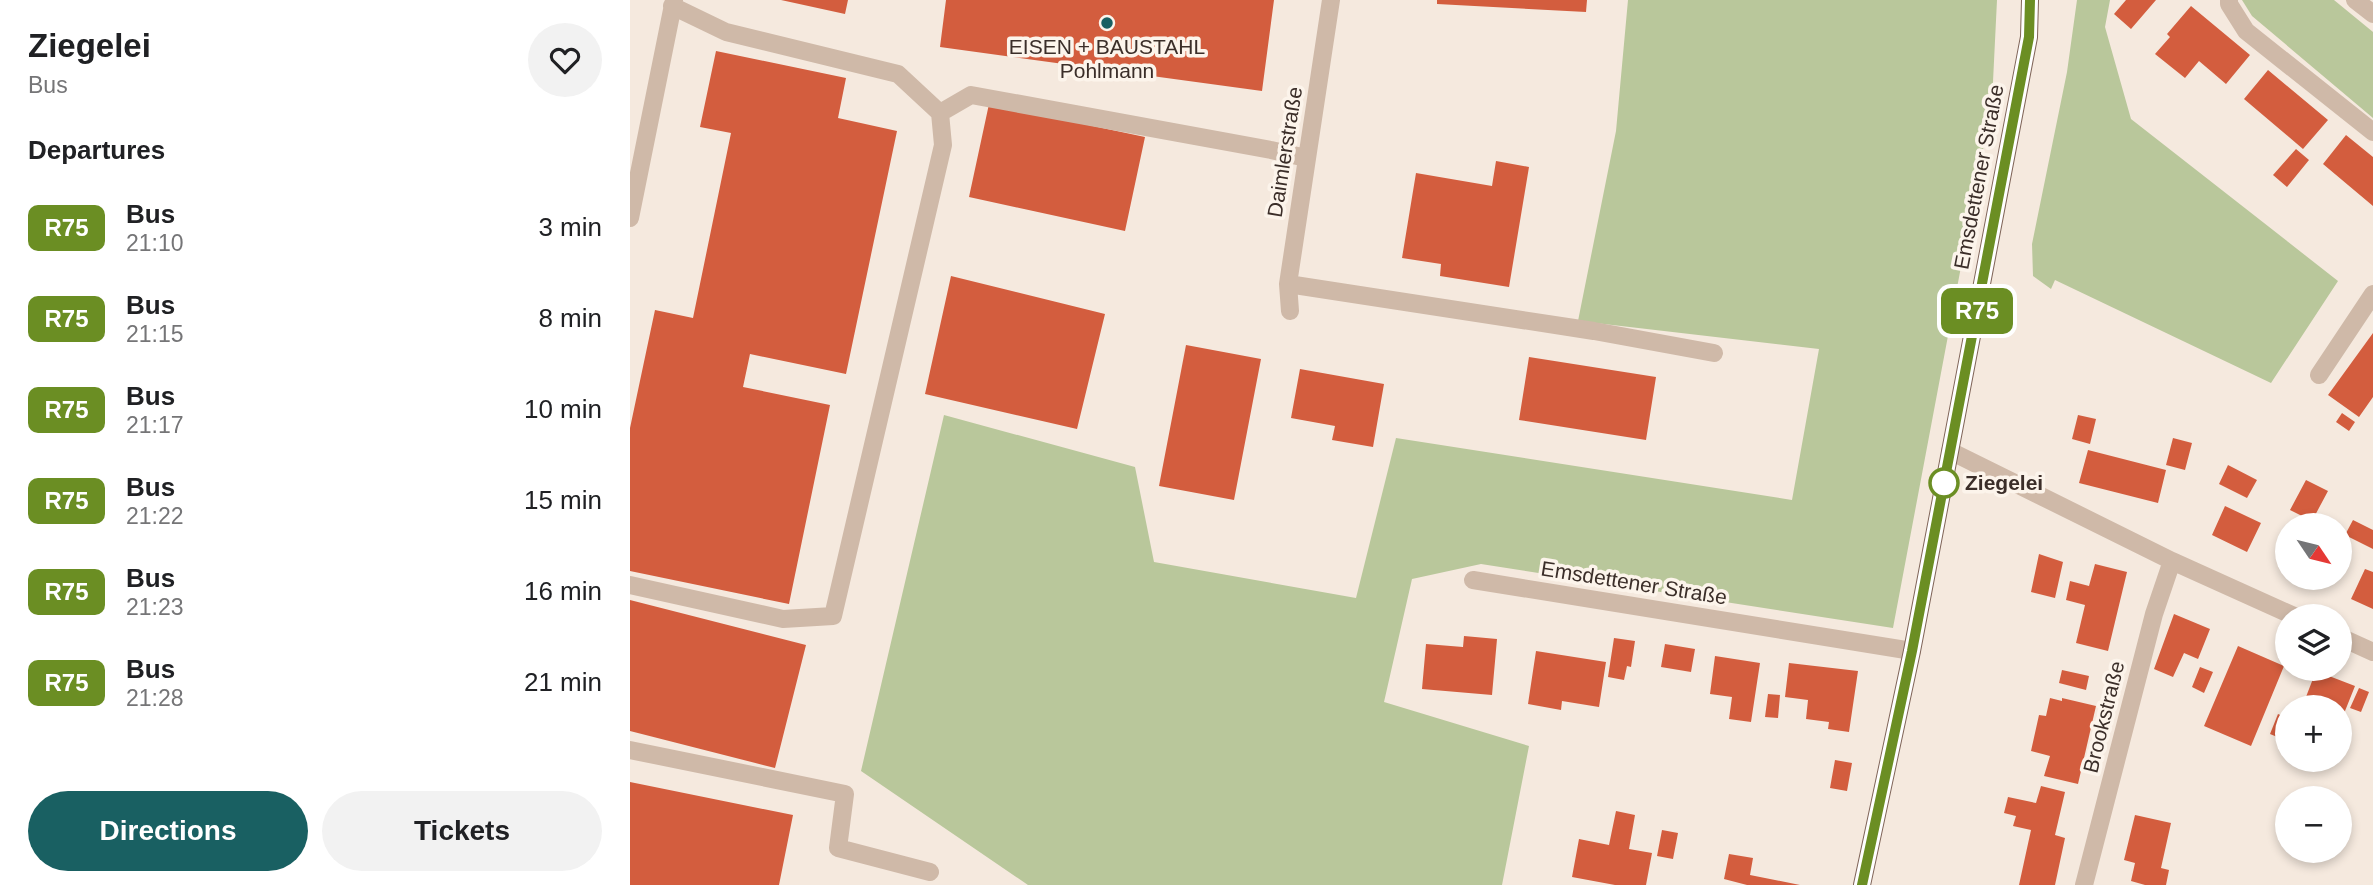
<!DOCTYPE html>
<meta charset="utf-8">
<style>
:root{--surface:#fff;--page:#f2f2f2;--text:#202124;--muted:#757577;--accent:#196062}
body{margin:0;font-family:Arial,sans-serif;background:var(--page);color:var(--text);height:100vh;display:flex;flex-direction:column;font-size:26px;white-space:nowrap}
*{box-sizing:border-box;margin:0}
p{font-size:23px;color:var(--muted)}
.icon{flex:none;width:38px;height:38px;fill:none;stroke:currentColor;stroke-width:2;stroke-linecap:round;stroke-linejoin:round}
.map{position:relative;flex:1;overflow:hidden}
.panel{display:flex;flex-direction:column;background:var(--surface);width:630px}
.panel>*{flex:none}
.badge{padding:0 14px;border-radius:10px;font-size:24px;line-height:46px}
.needle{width:46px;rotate:125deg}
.fabs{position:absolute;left:1645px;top:513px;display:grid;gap:14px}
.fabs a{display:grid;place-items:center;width:77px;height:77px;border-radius:50%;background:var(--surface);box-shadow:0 4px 10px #0003;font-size:35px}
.map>.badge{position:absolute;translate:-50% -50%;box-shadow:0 0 0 4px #fff}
h2{padding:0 28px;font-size:26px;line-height:63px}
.round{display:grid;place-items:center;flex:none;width:74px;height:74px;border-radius:37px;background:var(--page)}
.head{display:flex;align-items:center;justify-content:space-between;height:119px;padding:0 28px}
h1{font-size:33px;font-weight:800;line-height:52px}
.cta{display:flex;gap:14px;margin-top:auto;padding:14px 28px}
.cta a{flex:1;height:80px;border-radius:42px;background:var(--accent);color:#fff;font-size:28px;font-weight:800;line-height:80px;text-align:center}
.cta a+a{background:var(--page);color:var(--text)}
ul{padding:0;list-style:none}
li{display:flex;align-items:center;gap:21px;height:91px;padding:0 28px}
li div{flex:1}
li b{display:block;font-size:26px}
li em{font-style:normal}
li .badge{min-width:77px;font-weight:700;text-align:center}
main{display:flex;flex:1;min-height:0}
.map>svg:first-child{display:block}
</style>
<main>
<section class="panel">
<div class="head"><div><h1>Ziegelei</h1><p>Bus</p></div><a class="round"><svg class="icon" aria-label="heart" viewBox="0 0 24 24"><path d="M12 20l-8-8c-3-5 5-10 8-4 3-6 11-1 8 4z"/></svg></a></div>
<h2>Departures</h2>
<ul>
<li><span class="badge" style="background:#6b8e23;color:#fff">R75</span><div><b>Bus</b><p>21:10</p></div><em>3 min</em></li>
<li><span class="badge" style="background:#6b8e23;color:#fff">R75</span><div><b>Bus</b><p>21:15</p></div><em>8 min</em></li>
<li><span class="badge" style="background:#6b8e23;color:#fff">R75</span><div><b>Bus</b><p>21:17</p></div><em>10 min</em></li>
<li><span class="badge" style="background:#6b8e23;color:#fff">R75</span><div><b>Bus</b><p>21:22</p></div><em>15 min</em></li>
<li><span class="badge" style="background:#6b8e23;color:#fff">R75</span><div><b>Bus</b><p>21:23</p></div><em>16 min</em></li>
<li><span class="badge" style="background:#6b8e23;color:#fff">R75</span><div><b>Bus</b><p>21:28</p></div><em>21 min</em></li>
</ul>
<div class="cta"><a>Directions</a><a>Tickets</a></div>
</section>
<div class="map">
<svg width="1743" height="885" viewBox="0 0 1743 885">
<rect width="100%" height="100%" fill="#f5e9de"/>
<!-- green -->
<path fill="#b9c79b" d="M 998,0 L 1367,0 L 1362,102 L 1263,628 L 851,564 L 782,579 L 754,702 L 899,746 L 872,885 L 398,885 L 231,771 L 314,415 L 505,467 L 524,562 L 726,598 L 766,438 L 1162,500 L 1189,349 L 948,321 L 986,131 Z
M 1447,0 L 1480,0 L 1475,27 L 1501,119 L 1708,281 L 1641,383 L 1425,280 L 1421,289 L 1403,276 L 1402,244 L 1437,72 Z
M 1612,0 L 1704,0 L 1743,32 L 1743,118 L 1622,16 Z"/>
<!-- building -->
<path fill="#d35d3e" d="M 151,0 L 218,0 L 215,14 Z
M 316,0 L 644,0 L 632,91 L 310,47 Z
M 807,0 L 957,0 L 956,12 L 807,4 Z
M 1496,0 L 1526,0 L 1501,29 L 1484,14 Z
M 1561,6 L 1620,55 L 1596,84 L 1569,61 L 1555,78 L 1525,54 L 1540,37 L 1537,34 Z
M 86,51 L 216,78 L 208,118 L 267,131 L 216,374 L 120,354 L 113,387 L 200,405 L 159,604 L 0,571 L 0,428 L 25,310 L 63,318 L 101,133 L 70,127 Z
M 1638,70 L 1698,120 L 1673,149 L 1614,99 Z
M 359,104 L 515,137 L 495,231 L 339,197 Z
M 1716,135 L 1743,157 L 1743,206 L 1693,164 Z
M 1666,149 L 1679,160 L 1657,187 L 1643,175 Z
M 866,161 L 899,167 L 879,287 L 810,276 L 811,264 L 772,258 L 786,173 L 862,186 Z
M 321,276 L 475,314 L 447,429 L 295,394 Z
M 1743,333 L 1743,397 L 1729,417 L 1698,395 Z
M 556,345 L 631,359 L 604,500 L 529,486 Z
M 899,357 L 1026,377 L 1016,440 L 889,420 Z
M 670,369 L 754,384 L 743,447 L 702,440 L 705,426 L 661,418 Z
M 1712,413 L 1725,422 L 1719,431 L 1706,422 Z
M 1448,415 L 1466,419 L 1460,444 L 1442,439 Z
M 1543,438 L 1562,443 L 1555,470 L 1536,465 Z
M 1458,450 L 1536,470 L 1528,503 L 1449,483 Z
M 1598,465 L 1627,480 L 1617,498 L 1589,484 Z
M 1676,480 L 1698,491 L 1682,521 L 1660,510 Z
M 1595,506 L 1631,523 L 1617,552 L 1582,535 Z
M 1723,520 L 1743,530 L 1743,549 L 1715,535 Z
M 1409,554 L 1433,562 L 1425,598 L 1401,592 Z
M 1465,564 L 1497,572 L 1478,651 L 1446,643 L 1455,605 L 1436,600 L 1440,581 L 1459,586 Z
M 1735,569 L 1743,572 L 1743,609 L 1721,599 Z
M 0,600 L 176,645 L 145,768 L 0,731 Z
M 1544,614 L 1580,629 L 1568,659 L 1554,653 L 1543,677 L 1524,669 Z
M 834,636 L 867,639 L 862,695 L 792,689 L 796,644 L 833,647 Z
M 984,638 L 1005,641 L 1001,667 L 997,666 L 994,680 L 978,677 Z
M 1035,644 L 1065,649 L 1061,672 L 1031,667 Z
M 1608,646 L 1654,666 L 1621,746 L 1574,726 Z
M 906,651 L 976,662 L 969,707 L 932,701 L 931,710 L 898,704 Z
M 1085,656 L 1130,663 L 1121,722 L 1099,719 L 1102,697 L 1080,694 Z
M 1159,663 L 1228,671 L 1219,732 L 1198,729 L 1199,722 L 1176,719 L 1178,700 L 1155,697 Z
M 1570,667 L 1583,672 L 1574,693 L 1562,687 Z
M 1432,670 L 1459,676 L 1456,690 L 1429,683 Z
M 1686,671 L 1725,686 L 1713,716 L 1716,717 L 1710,731 L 1710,707 L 1686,707 L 1674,702 Z
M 1729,688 L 1739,692 L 1731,712 L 1720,708 Z
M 1138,694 L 1150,695 L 1148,718 L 1135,717 Z
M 1420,698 L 1432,701 L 1432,698 L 1466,706 L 1448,784 L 1414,776 L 1420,756 L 1401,751 L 1409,715 L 1416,716 Z
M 1648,714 L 1657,718 L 1657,741 L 1640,734 Z
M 1205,760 L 1222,763 L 1217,791 L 1200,788 Z
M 0,782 L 163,815 L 149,885 L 0,885 Z
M 1411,786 L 1435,792 L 1425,835 L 1435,838 L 1425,885 L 1389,885 L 1401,830 L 1383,826 L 1386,816 L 1374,813 L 1378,797 L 1406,803 Z
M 986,811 L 1005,815 L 999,849 L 1022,853 L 1016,885 L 985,885 L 942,877 L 949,839 L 979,845 Z
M 1505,815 L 1541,823 L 1531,868 L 1539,870 L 1536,885 L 1515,885 L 1501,881 L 1505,863 L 1494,860 Z
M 1032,830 L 1048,833 L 1043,859 L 1027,856 Z
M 1099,854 L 1123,858 L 1120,875 L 1170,885 L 1117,885 L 1094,879 Z"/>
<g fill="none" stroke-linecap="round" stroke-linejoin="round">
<!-- minor -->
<path stroke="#cfb9a8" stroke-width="18" d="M 1599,0 L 1599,4 L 1616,31 L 1743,132
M 1725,0 L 1743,14
M 310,113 L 341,95 L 641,150 L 676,158
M 0,218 L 44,0
M 658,284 L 964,331 L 1084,353
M 660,311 L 658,284 L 701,0
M 1689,375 L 1743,294
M 1320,451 L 1542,561 L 1664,616
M 843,580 L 1282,651
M 0,585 L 153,619 L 203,616 L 313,145 L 310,113 L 268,74 L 96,32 L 42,6
M 1710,637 L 1743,652
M 0,750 L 215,794 L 208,848 L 300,872
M 1454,885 L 1524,614 L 1542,561"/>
<!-- major -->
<path stroke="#7f6458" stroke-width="18" d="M 1232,885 L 1282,651 L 1399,37 L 1400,0"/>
</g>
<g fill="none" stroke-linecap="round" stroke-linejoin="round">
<defs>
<path id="line" d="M 1232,885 L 1282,651 L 1394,63 L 1399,37 L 1400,0"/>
</defs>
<!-- line casing -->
<use href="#line" stroke="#fff" stroke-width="16"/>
<!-- line -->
<use href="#line" stroke="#6b8e23" stroke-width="10"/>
</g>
<!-- markers -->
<circle fill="#196062" stroke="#fcf4eb" stroke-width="2.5" cx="477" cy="23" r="7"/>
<circle fill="#fff" stroke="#6b8e23" stroke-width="3.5" cx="1314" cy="483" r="14"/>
<g text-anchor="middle" stroke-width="7" stroke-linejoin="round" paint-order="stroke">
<!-- poi labels -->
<g font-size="21" fill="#3b2e29" stroke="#fcf4eb">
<text x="477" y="54">EISEN + BAUSTAHL<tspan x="477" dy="24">Pohlmann</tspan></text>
</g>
<!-- street labels -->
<g font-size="21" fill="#3b2e29" stroke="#fcf4eb">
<text transform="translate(655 152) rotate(-81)" y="7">Daimlerstraße</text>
<text transform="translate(1349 177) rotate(-79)" y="7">Emsdettener Straße</text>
<text transform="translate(1004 583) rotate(9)" y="7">Emsdettener Straße</text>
<text transform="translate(1474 717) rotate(-76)" y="7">Brookstraße</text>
</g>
<!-- stop labels -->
<g font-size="21" font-weight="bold" fill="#3b2e29" stroke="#fcf4eb" text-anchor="start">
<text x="1335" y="490">Ziegelei</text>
</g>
</g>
</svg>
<div class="fabs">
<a><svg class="needle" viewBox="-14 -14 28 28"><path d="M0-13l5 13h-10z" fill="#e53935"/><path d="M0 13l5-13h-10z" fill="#757577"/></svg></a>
<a><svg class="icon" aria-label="layers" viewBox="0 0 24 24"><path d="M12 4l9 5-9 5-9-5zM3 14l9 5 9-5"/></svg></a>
<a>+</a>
<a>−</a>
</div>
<b class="badge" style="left:1347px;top:311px;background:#6b8e23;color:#fff">R75</b>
</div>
</main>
